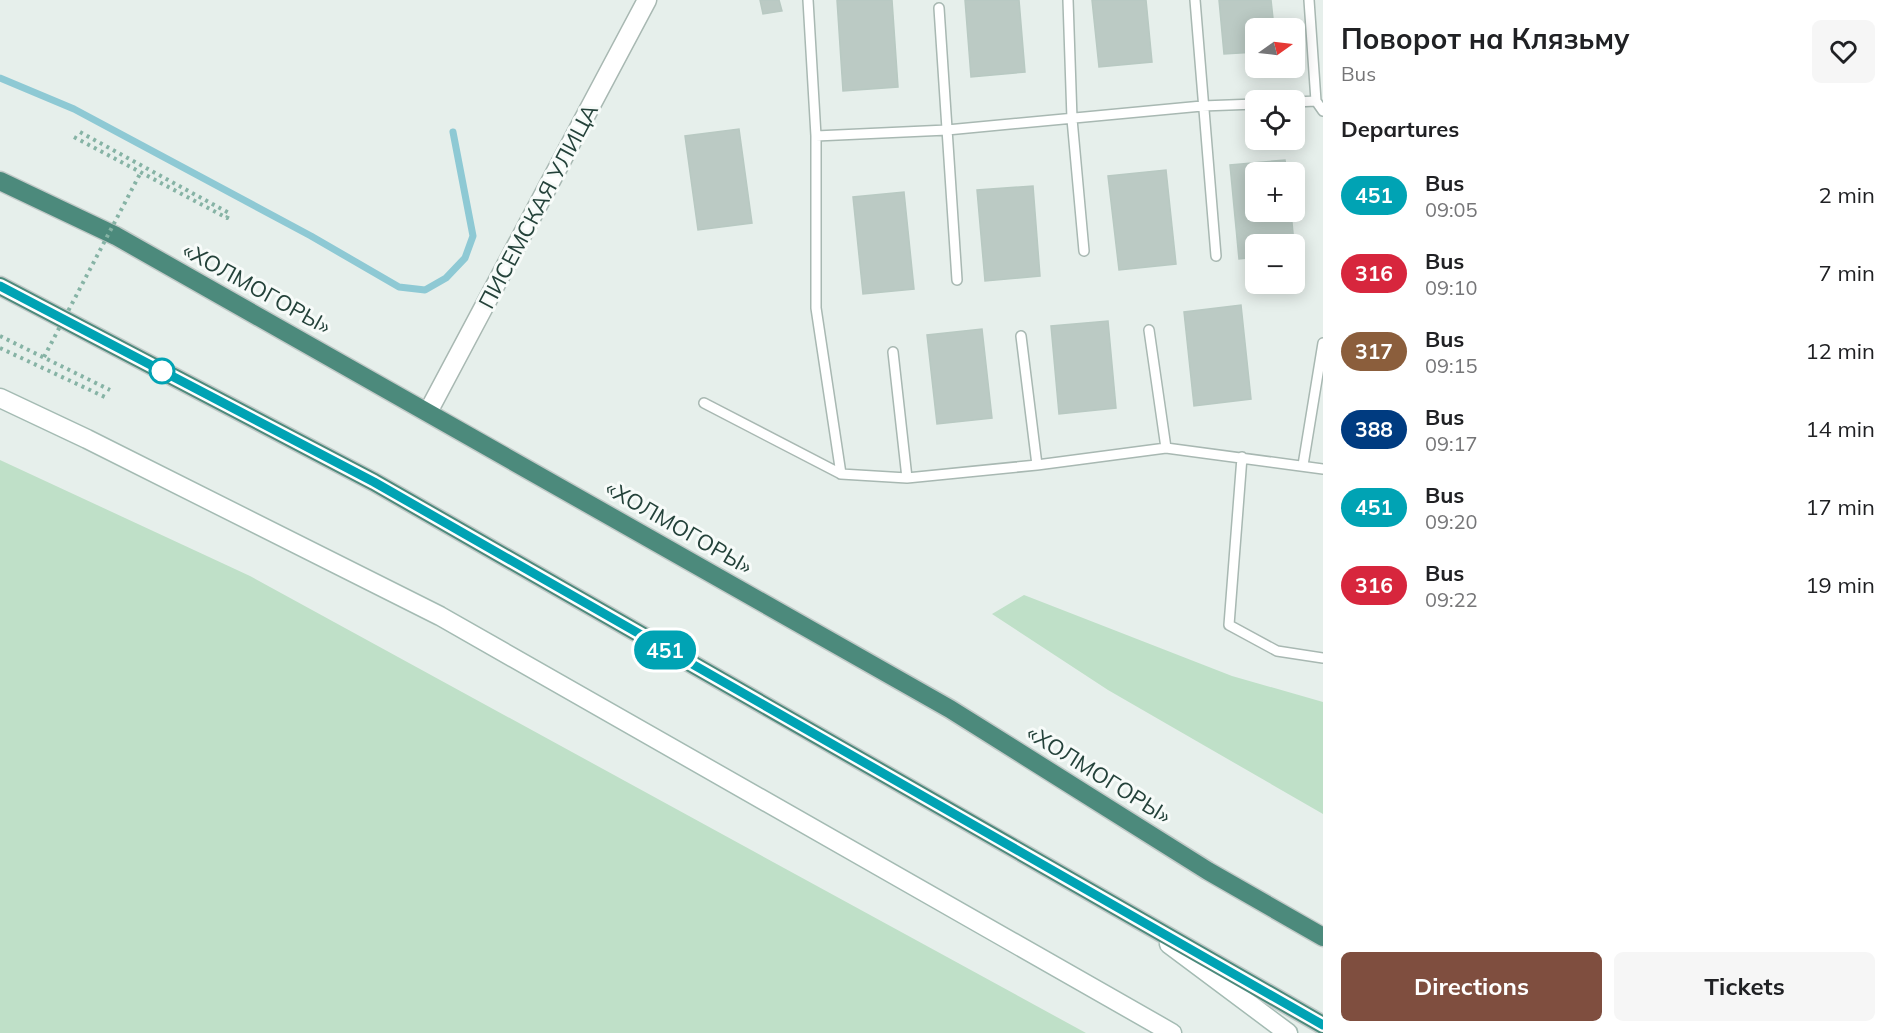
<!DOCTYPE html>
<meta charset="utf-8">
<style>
:root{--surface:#fff;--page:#f6f6f6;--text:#202124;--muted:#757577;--accent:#7f4e3f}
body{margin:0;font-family:Mulish,sans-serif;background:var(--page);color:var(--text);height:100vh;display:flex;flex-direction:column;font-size:22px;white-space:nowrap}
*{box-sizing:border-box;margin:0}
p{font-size:20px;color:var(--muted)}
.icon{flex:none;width:33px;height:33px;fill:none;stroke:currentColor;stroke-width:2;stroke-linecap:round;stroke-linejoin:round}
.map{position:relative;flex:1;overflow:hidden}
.panel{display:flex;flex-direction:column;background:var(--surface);width:570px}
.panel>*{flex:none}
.badge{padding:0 12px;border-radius:20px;font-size:21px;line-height:39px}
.needle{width:39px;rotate:76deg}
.tools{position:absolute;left:1245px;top:18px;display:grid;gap:12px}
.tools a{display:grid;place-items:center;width:60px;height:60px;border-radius:9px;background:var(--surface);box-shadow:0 3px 15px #0003;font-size:30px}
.map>.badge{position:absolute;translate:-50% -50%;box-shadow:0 0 0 3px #fff}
h2{padding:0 18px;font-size:22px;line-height:54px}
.round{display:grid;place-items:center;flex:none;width:63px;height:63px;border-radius:9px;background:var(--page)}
.head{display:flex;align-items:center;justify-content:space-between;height:102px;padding:0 18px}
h1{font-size:28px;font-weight:700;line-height:45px}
.cta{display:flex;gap:12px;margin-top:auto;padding:12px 18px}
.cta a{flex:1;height:69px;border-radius:9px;background:var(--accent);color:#fff;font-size:24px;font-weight:700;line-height:69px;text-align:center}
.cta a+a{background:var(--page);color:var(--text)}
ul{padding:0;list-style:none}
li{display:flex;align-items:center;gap:18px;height:78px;padding:0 18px}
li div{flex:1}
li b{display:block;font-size:22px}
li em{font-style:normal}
li .badge{min-width:66px;font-weight:700;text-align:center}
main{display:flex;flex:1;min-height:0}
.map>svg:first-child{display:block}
</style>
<main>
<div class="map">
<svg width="1323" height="1033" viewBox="0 0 1323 1033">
<rect width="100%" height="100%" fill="#e6efeb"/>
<!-- green -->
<path fill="#bfe0c8" d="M 0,460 L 250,576 L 1086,1033 L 0,1033 Z
M 1024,595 L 1232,676 L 1323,702 L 1323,814 L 1108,690 L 992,614 Z"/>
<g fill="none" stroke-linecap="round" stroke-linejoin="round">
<!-- stream -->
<path stroke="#8ec9d4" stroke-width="7" d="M 0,78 L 74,109 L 311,236 L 399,287 L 425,290 L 446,278 L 465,258 L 473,236 L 453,132"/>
</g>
<!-- building -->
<path fill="#bbcac4" stroke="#b8c9c2" stroke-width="1.5" d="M 760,0 L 779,0 L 782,11 L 763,14 Z
M 837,0 L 892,0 L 898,87 L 843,91 Z
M 965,0 L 1019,0 L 1025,72 L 971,77 Z
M 1092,0 L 1146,0 L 1152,62 L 1099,67 Z
M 1219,0 L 1271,0 L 1274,28 L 1256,28 L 1256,52 L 1224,54 Z
M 739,129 L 752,223 L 698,230 L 685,136 Z
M 1285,160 L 1287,172 L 1256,172 L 1256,212 L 1291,212 L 1294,244 L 1256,244 L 1256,257 L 1239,259 L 1230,165 Z
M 1166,170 L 1176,264 L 1119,270 L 1108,176 Z
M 1033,186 L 1040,276 L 985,281 L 977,190 Z
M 904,192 L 914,289 L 863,294 L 853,197 Z
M 1241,305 L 1251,399 L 1194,406 L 1184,312 Z
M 1108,321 L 1116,408 L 1059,414 L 1051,326 Z
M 982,329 L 992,418 L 937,424 L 927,335 Z"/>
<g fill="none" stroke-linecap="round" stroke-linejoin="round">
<defs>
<path id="service" d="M 808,0 L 816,136 L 816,308 L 841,474 L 907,478 L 1037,465 L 1166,448 L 1323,469
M 1068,0 L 1072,119 L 1084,251
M 1195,0 L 1216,256
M 1309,0 L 1316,101
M 939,8 L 957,280
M 1294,102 L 1316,101 L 1323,111
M 816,136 L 947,130 L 1202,106 L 1256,104
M 1149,330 L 1166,448
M 1021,336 L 1037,465
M 893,352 L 907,478
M 704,403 L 841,474
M 1242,457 L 1229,625 L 1277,651 L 1323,658
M 1303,465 L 1323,343"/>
<path id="tertiary" d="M 428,412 L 647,0"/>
<path id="secondary" d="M 0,398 L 87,439 L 440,616 L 1172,1033
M 1169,944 L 1288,1033"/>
<path id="trunk" d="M 0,181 L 116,236 L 950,709 L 1208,871 L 1323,937
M 0,286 L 374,482 L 1323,1025"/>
</defs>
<!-- service casing -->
<use href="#service" stroke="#a8b8b2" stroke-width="12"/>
<!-- tertiary casing -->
<use href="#tertiary" stroke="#a8b8b2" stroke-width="21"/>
<!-- secondary casing -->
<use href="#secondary" stroke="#a4bbb3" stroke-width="21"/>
<!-- trunk casing -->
<use href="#trunk" stroke="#c2cac8" stroke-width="21"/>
<!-- path -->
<path stroke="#86b3a5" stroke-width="4" stroke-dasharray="3 4.5" stroke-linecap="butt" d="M 74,137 L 227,218 L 229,213 L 78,131
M 0,336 L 110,390
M 0,348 L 107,398"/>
<!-- service -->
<use href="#service" stroke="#fff" stroke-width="9"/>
<!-- tertiary -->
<use href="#tertiary" stroke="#fff" stroke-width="18"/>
<!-- secondary -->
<use href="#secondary" stroke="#fff" stroke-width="18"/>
<!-- trunk -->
<use href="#trunk" stroke="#4c8a7c" stroke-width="18"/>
<!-- path-bridge -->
<path stroke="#86b3a5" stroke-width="4" stroke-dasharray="3 4.5" stroke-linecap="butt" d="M 44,357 L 141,172"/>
</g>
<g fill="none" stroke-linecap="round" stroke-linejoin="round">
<defs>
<path id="line" d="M 0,286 L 374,482 L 1323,1025"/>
</defs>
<!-- line casing -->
<use href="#line" stroke="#fff" stroke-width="14"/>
<!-- line -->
<use href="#line" stroke="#00a3b4" stroke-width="9"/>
</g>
<!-- markers -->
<circle fill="#fff" stroke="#00a3b4" stroke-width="3" cx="162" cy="371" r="12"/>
<g text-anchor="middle" stroke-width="6" stroke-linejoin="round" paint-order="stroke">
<!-- street labels -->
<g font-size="22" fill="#24423a" stroke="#f7fbf9">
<text transform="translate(538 206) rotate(-62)" y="8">ПИСЕМСКАЯ УЛИЦА</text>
<text transform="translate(257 288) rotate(29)" y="8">«ХОЛМОГОРЫ»</text>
<text transform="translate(679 527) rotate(30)" y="8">«ХОЛМОГОРЫ»</text>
<text transform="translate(1099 774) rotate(32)" y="8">«ХОЛМОГОРЫ»</text>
</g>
</g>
</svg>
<div class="tools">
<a><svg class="needle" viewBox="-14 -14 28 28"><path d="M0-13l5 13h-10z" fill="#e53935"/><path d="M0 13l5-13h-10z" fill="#757577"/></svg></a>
<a><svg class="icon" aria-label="locate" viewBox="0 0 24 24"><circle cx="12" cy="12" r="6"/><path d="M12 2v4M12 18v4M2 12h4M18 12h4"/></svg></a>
<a>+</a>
<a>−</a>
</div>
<b class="badge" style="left:665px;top:650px;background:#00a3b4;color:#fff">451</b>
</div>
<section class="panel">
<div class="head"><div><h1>Поворот на Клязьму</h1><p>Bus</p></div><a class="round"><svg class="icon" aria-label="heart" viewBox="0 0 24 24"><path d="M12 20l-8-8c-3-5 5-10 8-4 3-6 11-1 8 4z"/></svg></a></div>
<h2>Departures</h2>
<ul>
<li><span class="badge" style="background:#00a3b4;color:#fff">451</span><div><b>Bus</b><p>09:05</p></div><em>2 min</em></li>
<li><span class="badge" style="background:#d7263d;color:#fff">316</span><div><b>Bus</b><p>09:10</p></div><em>7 min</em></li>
<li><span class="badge" style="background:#8b5e3c;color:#fff">317</span><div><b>Bus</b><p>09:15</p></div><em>12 min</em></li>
<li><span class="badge" style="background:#003b80;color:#fff">388</span><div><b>Bus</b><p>09:17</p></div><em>14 min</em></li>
<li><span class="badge" style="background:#00a3b4;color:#fff">451</span><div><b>Bus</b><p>09:20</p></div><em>17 min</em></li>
<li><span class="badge" style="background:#d7263d;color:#fff">316</span><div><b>Bus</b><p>09:22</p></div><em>19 min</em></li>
</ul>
<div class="cta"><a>Directions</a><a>Tickets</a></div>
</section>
</main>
